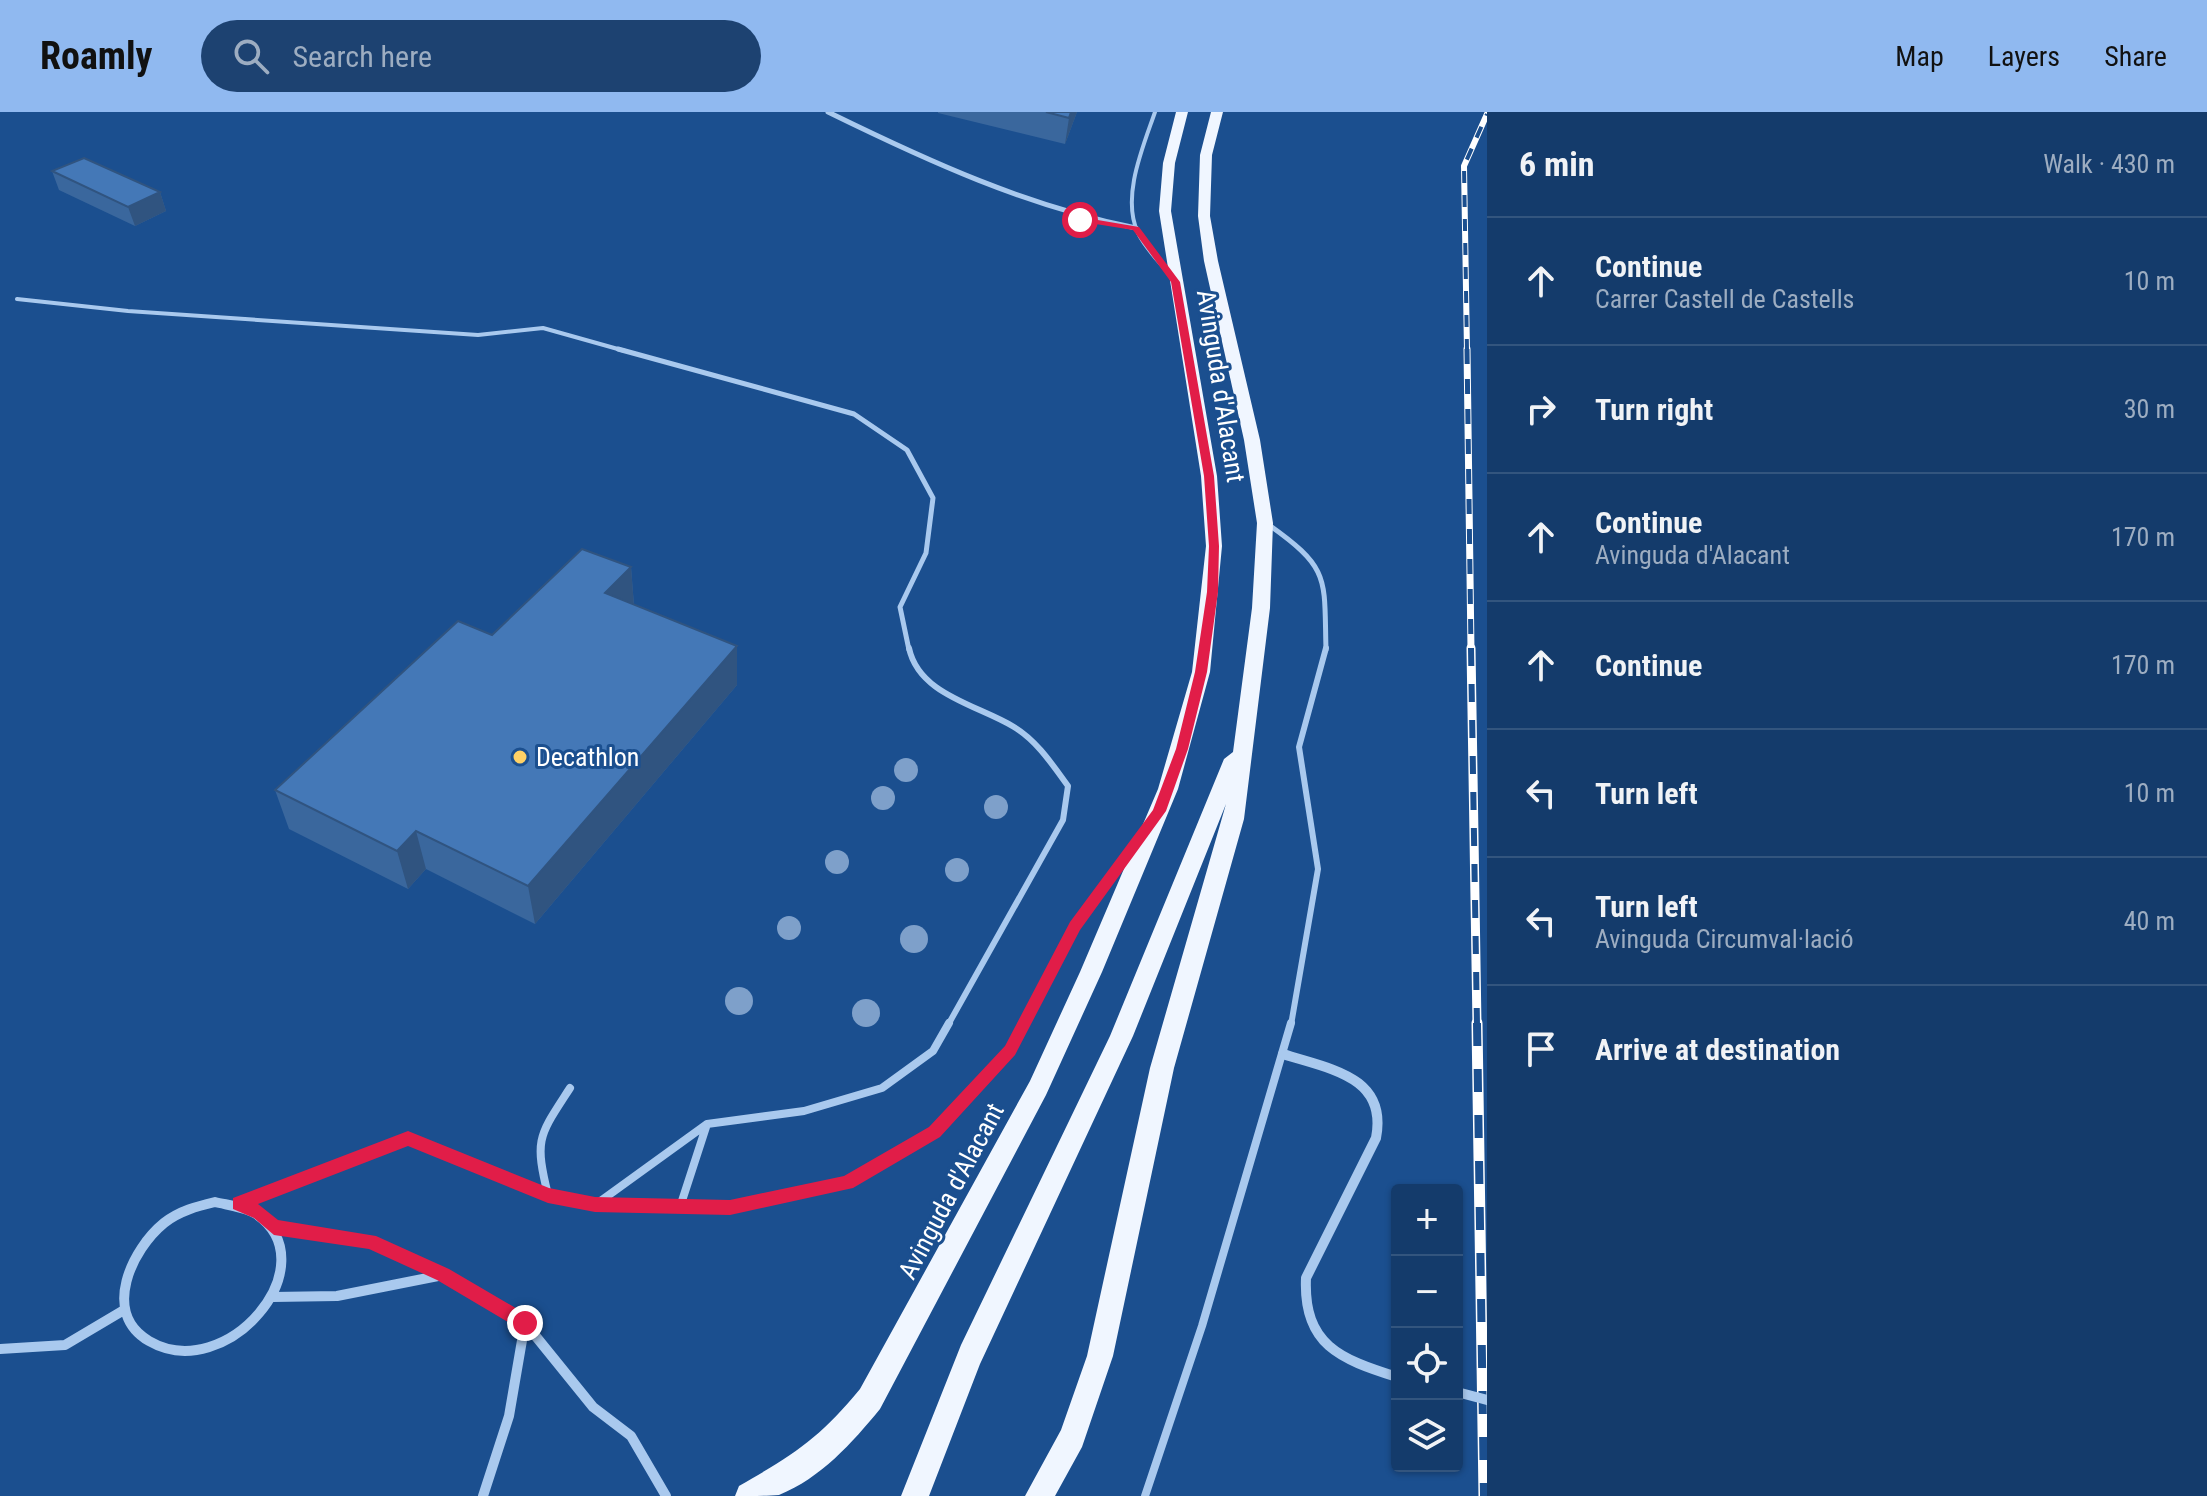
<!DOCTYPE html>
<html lang="en">
<head>
<meta charset="utf-8">
<style>
	body { margin:0; font-family:"Roboto Condensed",sans-serif; background:#1d4271; color:#f1f3f6 }
	.controls { position:absolute; right:24px; bottom:24px; display:grid; overflow:hidden; border-radius:8px; box-shadow:0 2px 6px #0004 }
	.controls button { width:72px; height:72px; display:grid; place-items:center; padding:0; border:0; border-bottom:2px solid #33557e; background:#143b6b; color:#f1f3f6; font:40px sans-serif }
	.stop { position:absolute; width:24px; height:24px; margin:-18px; border:6px solid #e11d48; border-radius:50%; background:#fff }
	.stop.end { background:#e11d48; border-color:#fff; box-shadow:0 2px 8px #0008 }
	.list { margin:0; padding:0; list-style:none }
	h2 { display:flex; justify-content:space-between; align-items:center; height:104px; margin:0; padding:0 32px; font-size:34px }
	h2 small { font-size:26px; font-weight:400; color:#9dadc1 }
	.list li { display:grid; grid-template-columns:52px 1fr auto; gap:24px; align-items:center; box-sizing:border-box; height:128px; padding:0 32px; border-top:2px solid #33557e }
	.list b { display:block; font-size:30px; white-space:nowrap }
	.list p { margin:0; font-size:26px; white-space:nowrap; color:#9dadc1 }
	.list em { font-size:26px; font-style:normal; color:#9dadc1 }
	.icon { flex:none; width:44px; height:44px; fill:none; stroke:currentColor; stroke-width:2; stroke-linecap:round; stroke-linejoin:round }
	.map { position:relative; flex:none; width:1487px; height:1384px; overflow:hidden }
	header { display:flex; align-items:center; gap:48px; box-sizing:border-box; height:112px; padding:0 40px; background:#90b9f0; color:#111 }
	header strong { font-size:38px }
	nav { display:flex; gap:44px; margin-inline-start:auto; font-size:28px }
	.search { width:560px; height:72px; background:#1d4271; display:flex; align-items:center; gap:20px; box-sizing:border-box; padding:0 28px; border-radius:44px; color:#9dadc1; font-size:30px }
	main { display:flex }
	aside { flex:1; background:#143b6b }
	.map>svg:first-child { display:block }
	.lines { fill:none; stroke-linecap:round; stroke-linejoin:round }
	.lane-far3 { stroke:#a9c9ee; stroke-width:4 }
	.lane-far2 { stroke:#a9c9ee; stroke-width:5 }
	.lane-far1 { stroke:#a9c9ee; stroke-width:6 }
	.lane { stroke:#a9c9ee; stroke-width:8 }
	.street-far1 { stroke:#a9c9ee; stroke-width:5 }
	.street { stroke:#a9c9ee; stroke-width:10 }
	.primary { fill:#f0f6ff; fill-rule:evenodd }
	.rail-far3-casing { stroke:#fff; stroke-width:6 }
	.rail-far2-casing { stroke:#fff; stroke-width:7 }
	.rail-far1-casing { stroke:#fff; stroke-width:9 }
	.rail-casing { stroke:#fff; stroke-width:11 }
	.rail-far3 { stroke:#1b4f8f; stroke-width:4; stroke-dasharray:12; stroke-linecap:butt }
	.rail-far2 { stroke:#1b4f8f; stroke-width:5; stroke-dasharray:15; stroke-linecap:butt }
	.rail-far1 { stroke:#1b4f8f; stroke-width:6; stroke-dasharray:18; stroke-linecap:butt }
	.rail { stroke:#1b4f8f; stroke-width:8; stroke-dasharray:23; stroke-linecap:butt }
	.street-bridge { stroke:#a9c9ee; stroke-width:10 }
	.tree { fill:#7ea0ca }
	.wall { fill:#3a679d }
	.shaded-wall { fill:#305480 }
	.building { fill:#4478b7; stroke:#305480; stroke-width:2 }
	.route { fill:#e11d48 }
	.poi-dot { fill:#ffd166; stroke:#1b4f8f; stroke-width:3 }
	.labels { text-anchor:middle; dominant-baseline:central; stroke-width:6; stroke-linejoin:round; paint-order:stroke }
	.street-label { font-size:26px; fill:#fff; stroke:#1b4f8f }
	.poi-label { font-size:26px; fill:#fff; stroke:#1b4f8f; text-anchor:start }
</style>
</head>
<body>
<header>
<strong>Roamly</strong>
<div class="search"><svg class="icon" aria-label="search" viewBox="0 0 24 24"><circle cx="10" cy="10" r="6"/><path d="M15 15l6 6"/></svg>Search here</div>
<nav><a>Map</a><a>Layers</a><a>Share</a></nav>
</header>
<main>
<div class="map">
<svg width="1487" height="1384" viewBox="0 0 1487 1384">
	<rect width="100%" height="100%" fill="#1b4f8f"/>
	<g class="lines">
		<path class="lane-far3" d="M 1155,0 C 1143,35 1121,85 1138,121 C 1146,138 1161,151 1172,166
			M 17,187 L 128,199 L 478,223 L 543,216 L 625,239"/>
		<path class="lane-far2" d="M 618,237 L 854,302 L 907,338 L 933,386 L 926,441 L 900,495 L 909,538
			M 1269,413 C 1331,457 1324,466 1326,538"/>
		<path class="lane-far1" d="M 909,536 C 919,583 978,593 1014,615 C 1037,629 1052,652 1068,674 L 1063,708 L 948,913
			M 1023,913 L 1075,814 L 1138,728
			M 1291,913 L 1318,757 L 1299,635 L 1326,536"/>
		<path class="lane" d="M 548,1083 C 534,1026 539,1024 570,976
			M 239,1092 L 408,1026 L 548,1083 L 595,1093 L 730,1096 L 847,1070 L 935,1020 L 1010,938 L 1024,911
			M 595,1093 L 707,1012 L 804,999 L 882,976 L 933,939 L 949,911
			M 680,1095 L 707,1012
			M 1145,1384 L 1202,1214 L 1291,911"/>
		<path class="street-far1" d="M 828,0 C 928,49 1026,94 1136,116"/>
		<path class="street" d="M 1283,942 C 1329,957 1388,964 1376,1026 L 1306,1166 C 1303,1233 1340,1247 1397,1265
			M 215,1090 C 227,1093 246,1095 256,1102 C 330,1152 226,1274 149,1229 C 101,1201 132,1137 164,1111 C 179,1099 198,1094 215,1090 Z
			M 274,1115 L 370,1129 L 443,1162 L 525,1211 L 593,1295 L 631,1324 L 666,1384
			M 273,1185 L 337,1184 L 443,1163
			M 0,1237 L 65,1233 L 124,1198
			M 483,1384 L 509,1304 L 525,1211"/>
		<path class="primary" d="M 1176,0 L 1188,0 L 1175,51 L 1171,99 L 1217,364 L 1222,434 L 1210,560 L 1178,677 L 1102,860 L 1046,983 L 880,1297 C 852,1331 821,1366 779,1383 C 767,1384 748,1384 735,1384 L 739,1374 C 793,1343 820,1326 860,1277 L 1030,969 L 1080,860 L 1158,677 L 1192,560 L 1206,434 L 1201,364 L 1159,99 L 1163,51 Z
			M 1211,0 L 1223,0 L 1212,43 L 1210,104 L 1218,149 L 1260,328 L 1273,411 L 1270,496 L 1244,707 L 1174,956 L 1113,1244 L 1082,1335 L 1055,1384 L 1025,1384 L 1061,1318 L 1087,1244 L 1150,956 L 1226,692 L 1133,924 L 980,1252 L 929,1384 L 901,1384 L 961,1233 L 1110,924 L 1224,647 L 1233,640 L 1252,496 L 1257,411 L 1244,328 L 1204,149 L 1198,104 L 1200,43 Z"/>
		<defs>
			<path id="rail-far3" d="M 1467,239 L 1464,54 L 1487,2"/>
			<path id="rail-far2" d="M 1467,237 L 1471,538"/>
			<path id="rail-far1" d="M 1471,536 L 1477,913"/>
			<path id="rail" d="M 1477,911 L 1484,1384"/>
		</defs>
		<use href="#rail-far3" class="rail-far3-casing"/>
		<use href="#rail-far2" class="rail-far2-casing"/>
		<use href="#rail-far1" class="rail-far1-casing"/>
		<use href="#rail" class="rail-casing"/>
		<use href="#rail-far3" class="rail-far3"/>
		<use href="#rail-far2" class="rail-far2"/>
		<use href="#rail-far1" class="rail-far1"/>
		<use href="#rail" class="rail"/>
		<path class="street-bridge" d="M 1457,1280 L 1487,1288"/>
	</g>
	<g class="tree">
		<circle cx="906" cy="658" r="12"/>
		<circle cx="883" cy="686" r="12"/>
		<circle cx="996" cy="695" r="12"/>
		<circle cx="837" cy="750" r="12"/>
		<circle cx="957" cy="758" r="12"/>
		<circle cx="789" cy="816" r="12"/>
		<circle cx="914" cy="827" r="14"/>
		<circle cx="739" cy="889" r="14"/>
		<circle cx="866" cy="901" r="14"/>
	</g>
	<path class="wall" d="M 938,0 L 1077,0 L 1065,32 L 938,1 Z
		M 52,59 L 160,80 L 166,99 L 135,114 L 59,78 Z
		M 631,455 L 634,493 L 737,534 L 737,573 L 535,812 L 426,757 L 408,777 L 289,717 L 275,678 L 492,523 Z"/>
	<path class="shaded-wall" d="M 1071,0 L 1077,0 L 1065,32 L 1069,6 Z
		M 160,80 L 166,99 L 135,114 L 128,95 Z
		M 631,455 L 634,494 L 605,481 Z
		M 737,534 L 737,573 L 535,812 L 528,774 Z
		M 416,719 L 426,757 L 408,777 L 397,739 Z"/>
	<path class="building" d="M 1046,0 L 1071,0 L 1069,6 Z
		M 84,46 L 160,80 L 128,95 L 52,59 Z
		M 582,437 L 631,455 L 605,481 L 737,534 L 528,774 L 416,719 L 397,739 L 275,678 L 458,509 L 492,523 Z"/>
	<path class="route" d="M 1080,105 L 1139,115 L 1180,170 L 1214,364 L 1219,434 L 1218,480 L 1207,560 L 1188,637 L 1166,699 L 1080,818 L 1015,943 L 940,1025 L 853,1076 L 730,1103 L 595,1100 L 548,1091 L 408,1034 L 258,1092 L 278,1108 L 376,1124 L 449,1157 L 531,1205 L 534,1211 L 525,1220 L 437,1168 L 369,1137 L 274,1123 L 254,1106 L 233,1097 L 233,1086 L 408,1019 L 549,1076 L 595,1085 L 730,1088 L 844,1064 L 929,1015 L 1005,934 L 1070,810 L 1153,698 L 1176,637 L 1195,560 L 1207,480 L 1209,434 L 1204,364 L 1171,170 L 1133,118 L 1077,109 Z"/>
	<circle class="poi-dot" cx="520" cy="645" r="8"/>
	<g class="labels">
		<g class="street-label">
			<text transform="translate(1221 274) rotate(81)">Avinguda d'Alacant</text>
			<text transform="translate(951 1079) rotate(-62)">Avinguda d'Alacant</text>
		</g>
		<g class="poi-label">
			<text x="536" y="645">Decathlon</text>
		</g>
	</g>
</svg>
<div class="controls">
<button>+</button>
<button>−</button>
<button><svg class="icon" aria-label="locate" viewBox="0 0 24 24"><circle cx="12" cy="12" r="6"/><path d="M12 2v4M12 18v4M2 12h4M18 12h4"/></svg></button>
<button><svg class="icon" aria-label="layers" viewBox="0 0 24 24"><path d="M12 4l9 5-9 5-9-5zM3 14l9 5 9-5"/></svg></button>
</div>
<div class="stop" style="left:1080px;top:108px"></div>
<div class="stop end" style="left:525px;top:1211px"></div>
</div>
<aside>
<h2>6 min<small>Walk · 430 m</small></h2>
<ul class="list">
<li><svg class="icon" aria-label="ahead" viewBox="0 0 24 24"><path d="M12 20V5M6 11l6-6 6 6"/></svg><div><b>Continue</b><p>Carrer Castell de Castells</p></div><em>10 m</em></li>
<li><svg class="icon" aria-label="right" viewBox="0 0 24 24"><path d="M7 20v-9h11M14 6l5 5-5 5"/></svg><div><b>Turn right</b></div><em>30 m</em></li>
<li><svg class="icon" aria-label="ahead" viewBox="0 0 24 24"><path d="M12 20V5M6 11l6-6 6 6"/></svg><div><b>Continue</b><p>Avinguda d'Alacant</p></div><em>170 m</em></li>
<li><svg class="icon" aria-label="ahead" viewBox="0 0 24 24"><path d="M12 20V5M6 11l6-6 6 6"/></svg><div><b>Continue</b></div><em>170 m</em></li>
<li><svg class="icon" aria-label="left" viewBox="0 0 24 24"><path d="M17 20v-9H6M10 6l-5 5 5 5"/></svg><div><b>Turn left</b></div><em>10 m</em></li>
<li><svg class="icon" aria-label="left" viewBox="0 0 24 24"><path d="M17 20v-9H6M10 6l-5 5 5 5"/></svg><div><b>Turn left</b><p>Avinguda Circumval·lació</p></div><em>40 m</em></li>
<li><svg class="icon" aria-label="arrive" viewBox="0 0 24 24"><path d="M6 21V4h12l-3 4 3 4H6"/></svg><div><b>Arrive at destination</b></div></li>
</ul>
</aside>
</main>
</body>
</html>
